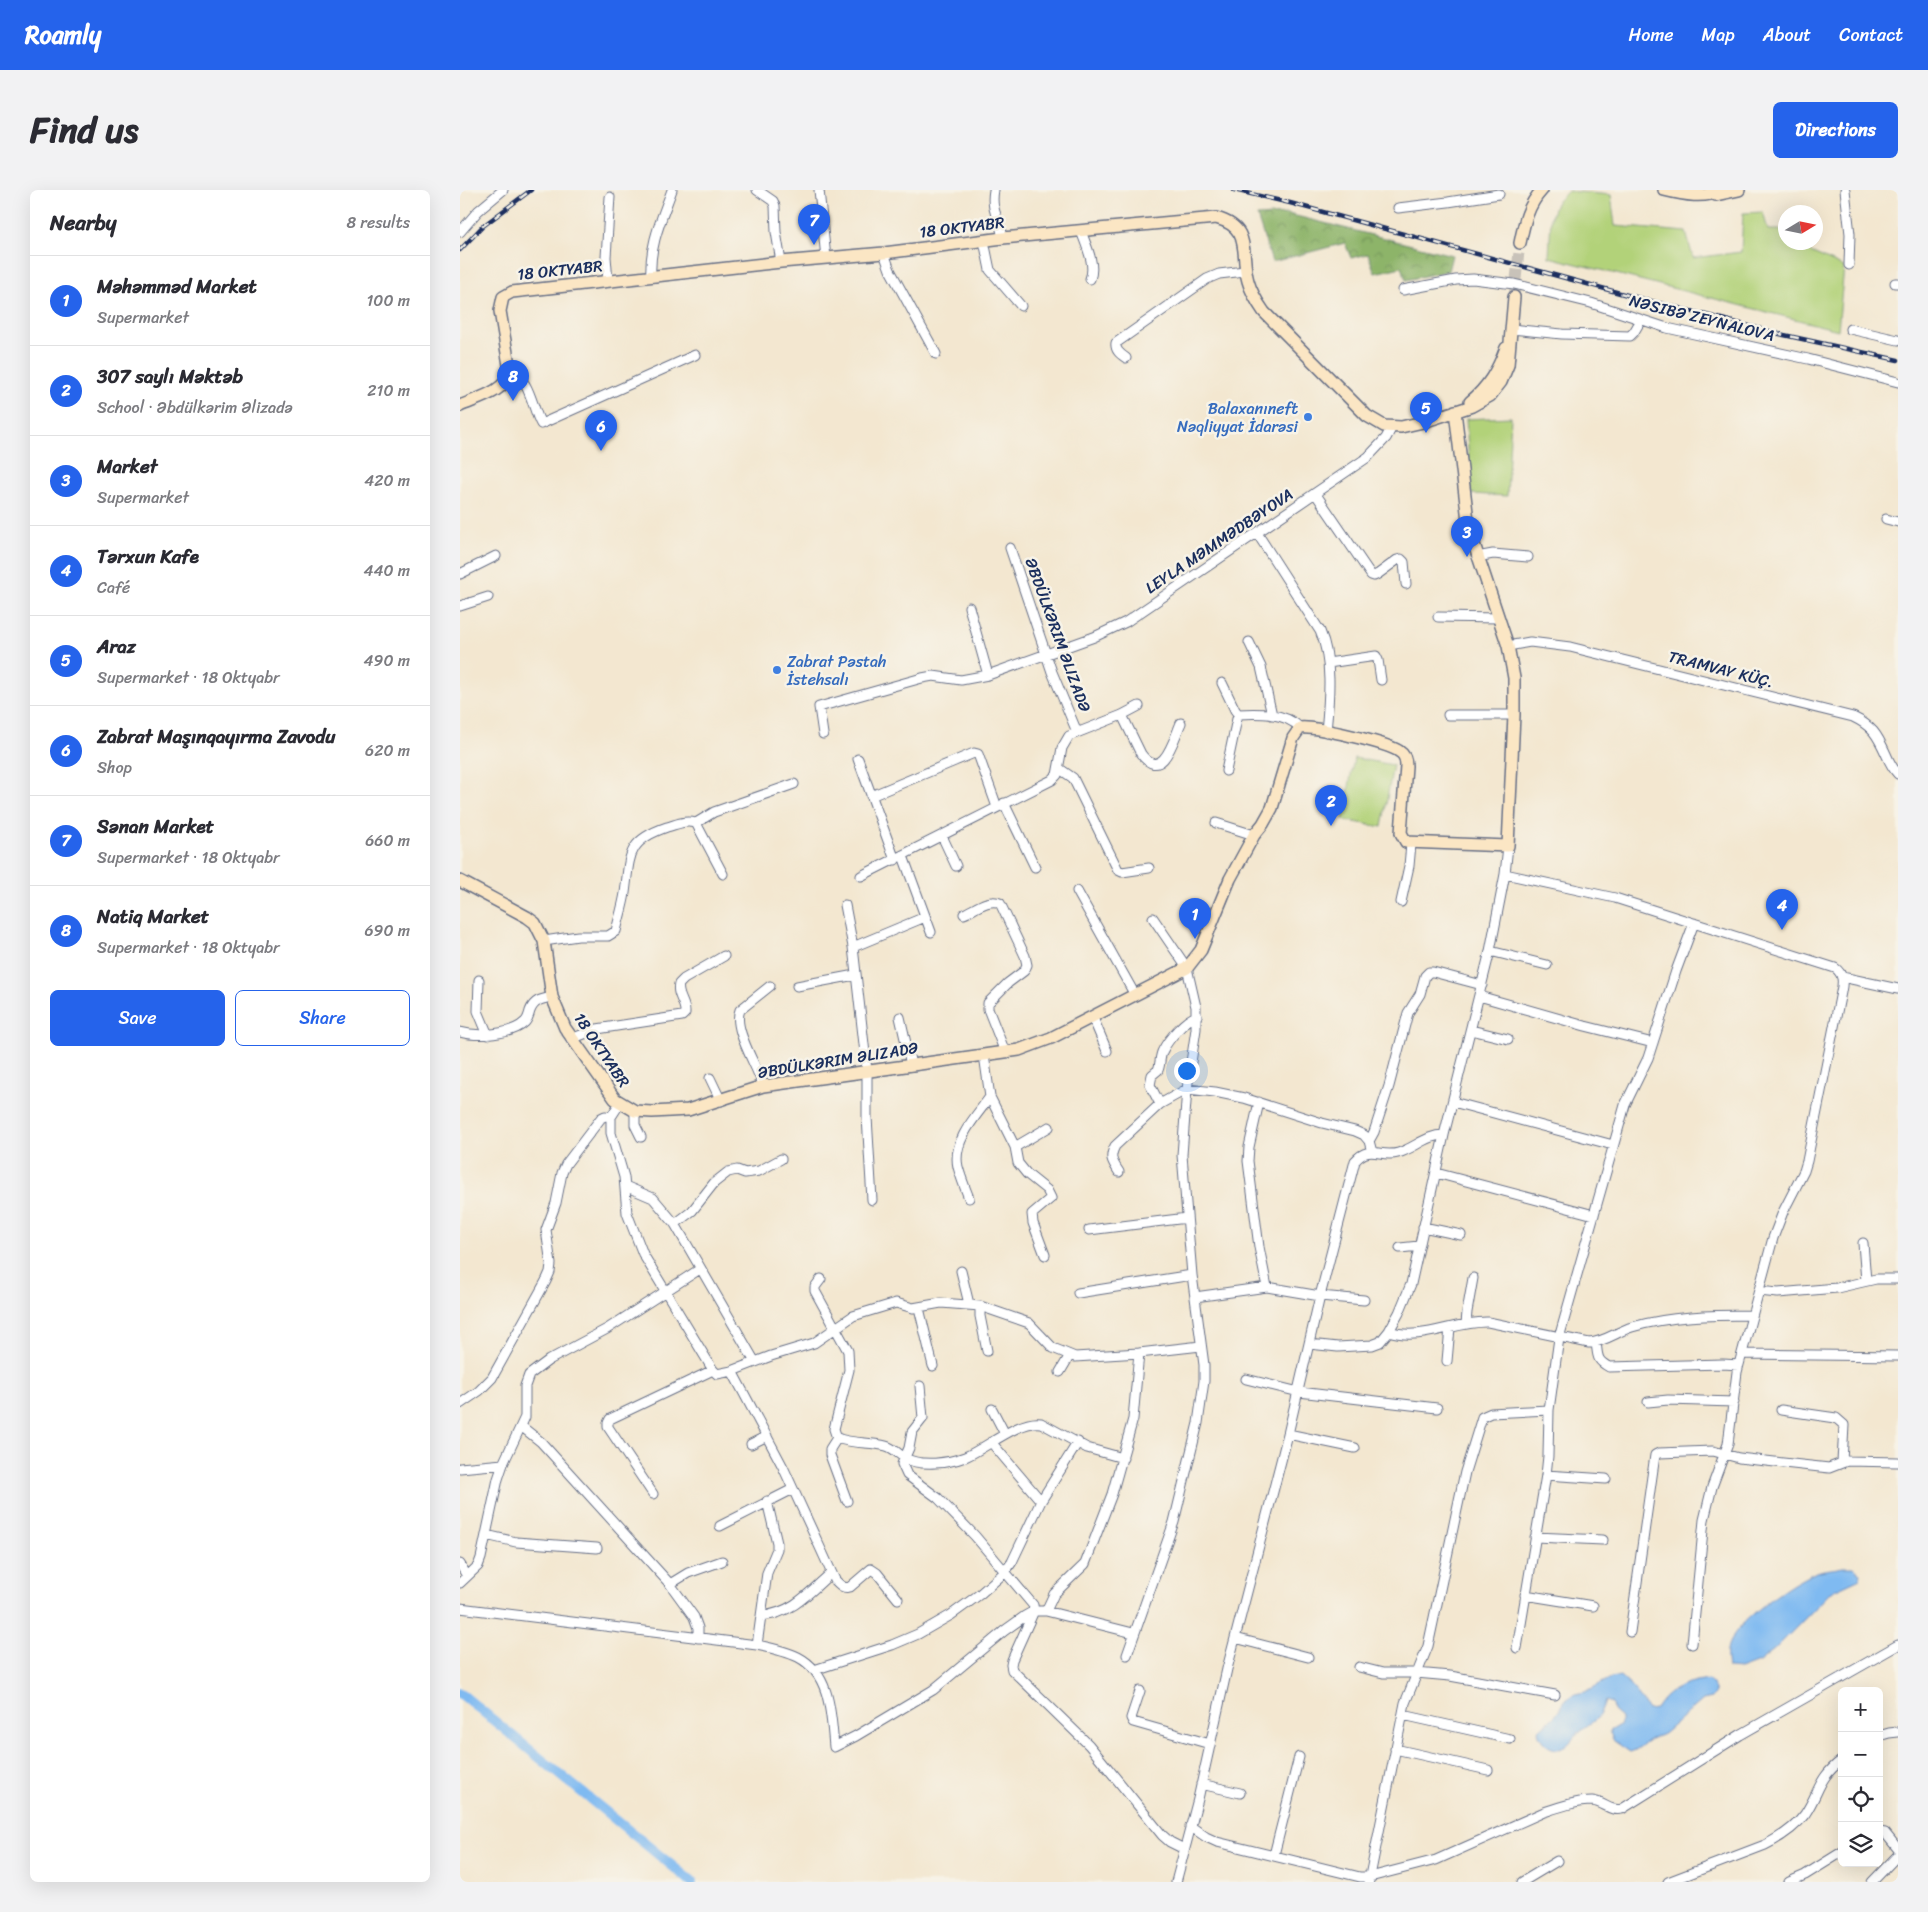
<!DOCTYPE html>
<html lang="en">
<head>
<meta charset="utf-8">
<style>
	body { margin:0; font-family:Sriracha,sans-serif; background:#f2f2f3; color:#2b2b33 }
	.controls { position:absolute; right:15px; bottom:15px; display:grid; overflow:hidden; border-radius:8px; box-shadow:0 5px 20px #0002 }
	.controls button { width:45px; height:45px; display:grid; place-items:center; padding:0; border:0; border-bottom:1px solid #e1e1e2; background:#fff; color:#2b2b33; font:25px sans-serif }
	.compass { position:absolute; left:1318px; top:15px; width:45px; height:45px; border-radius:50%; background:#fff; box-shadow:0 5px 20px #0002; rotate:80deg }
	.you { position:absolute; left:726px; top:880px; width:18px; height:18px; margin:-12px; border:4px solid #fff; border-radius:50%; background:#1a73e8; box-shadow:0 0 0 8px #1a73e833 }
	.badge { display:grid; place-items:center; width:32px; height:32px; border-radius:50%; background:#2563eb; color:#fff; font-size:16px; font-weight:700 }
	.pin { position:absolute; translate:-50% -41px; filter:drop-shadow(0 1px 2px #0008) }
	.pin::after { content:''; position:absolute; top:26px; width:18px; height:15px; background:inherit; clip-path:polygon(0 0,100% 0,50% 100%) }
	.list { margin:0; padding:0; list-style:none }
	h2 { display:flex; justify-content:space-between; align-items:center; height:65px; margin:0; padding:0 20px; font-size:21px }
	h2 small { font-size:16px; font-weight:400; color:#7c7c81 }
	.list li { display:grid; grid-template-columns:32px 1fr auto; gap:15px; align-items:center; box-sizing:border-box; height:90px; padding:0 20px; border-top:1px solid #e1e1e2 }
	.list b { display:block; font-size:19px; white-space:nowrap }
	.list p { margin:0; font-size:16px; white-space:nowrap; color:#7c7c81 }
	.list em { font-size:16px; font-style:normal; color:#7c7c81 }
	.actions { display:flex; gap:10px; padding:15px 20px }
	.actions a { flex:1; padding:11px 0; border:1px solid #2563eb; border-radius:8px; text-align:center; font-size:18px; color:#2563eb }
	.actions .main { background:#2563eb; color:#fff }
	.icon { flex:none; width:28px; height:28px; fill:none; stroke:currentColor; stroke-width:2; stroke-linecap:round; stroke-linejoin:round }
	.map { position:relative; flex:none; width:1438px; height:1692px; overflow:hidden; border-radius:8px }
	header { display:flex; align-items:center; gap:30px; box-sizing:border-box; height:70px; padding:0 25px; background:#2563eb; color:#fff }
	header strong { font-size:24px }
	nav { display:flex; gap:28px; margin-inline-start:auto; font-size:18px }
	.intro { display:flex; align-items:center; justify-content:space-between; box-sizing:border-box; height:120px; padding:0 30px }
	h1 { margin:0; font-size:35px }
	.button { padding:12px 22px; border-radius:8px; background:#2563eb; color:#fff; font-size:18px; font-weight:700 }
	main { display:flex; gap:30px; padding:0 30px }
	aside { flex:1; background:#fff; border-radius:8px; box-shadow:0 5px 20px #0002 }
	.map>svg:first-child { display:block }
	.green { fill:#b2d279; stroke:#66806c }
	.forest { fill:url(#forest-crowns); stroke:#547264 }
	.water { fill:#7fbaf1; stroke:#4d74a8 }
	.lines { fill:none; stroke-linecap:round; stroke-linejoin:round }
	.canal { stroke:#7fbaf1; stroke-width:10 }
	.secondary-tunnel { stroke:#c8c2b9; stroke-width:11; stroke-dasharray:11 5.5; stroke-linecap:butt }
	.street-casing { stroke:#676f86; stroke-width:11 }
	.secondary-casing { stroke:#676f86; stroke-width:14 }
	.street { stroke:#fff; stroke-width:9 }
	.secondary { stroke:#fbe6c4; stroke-width:11 }
	.rail-casing { stroke:#1b2f5e; stroke-width:4.5 }
	.rail { stroke:#f7f3e8; stroke-width:2.5; stroke-dasharray:8; stroke-linecap:butt }
	.shop-dot { fill:#3f7fe0; stroke:#f7f3e8; stroke-width:2 }
	.labels { text-anchor:middle; dominant-baseline:central; stroke-width:5; stroke-linejoin:round; paint-order:stroke }
	.street-label { font-size:16px; fill:#1b2f5e; stroke:#f7f3e8 }
	.shop-label { font-size:16px; fill:#366cbe; stroke:#f7f3e8; text-anchor:end }
</style>
</head>
<body>
<header>
<strong>Roamly</strong>
<nav><a>Home</a><a>Map</a><a>About</a><a>Contact</a></nav>
</header>
<div class="intro"><h1>Find us</h1><a class="button">Directions</a></div>
<main>
<aside>
<h2>Nearby<small>8 results</small></h2>
<ul class="list">
<li><span class="badge">1</span><div><b>Məhəmməd Market</b><p>Supermarket</p></div><em>100 m</em></li>
<li><span class="badge">2</span><div><b>307 saylı Məktəb</b><p>School · Əbdülkərim Əlizadə</p></div><em>210 m</em></li>
<li><span class="badge">3</span><div><b>Market</b><p>Supermarket</p></div><em>420 m</em></li>
<li><span class="badge">4</span><div><b>Tərxun Kafe</b><p>Café</p></div><em>440 m</em></li>
<li><span class="badge">5</span><div><b>Araz</b><p>Supermarket · 18 Oktyabr</p></div><em>490 m</em></li>
<li><span class="badge">6</span><div><b>Zabrat Maşınqayırma Zavodu</b><p>Shop</p></div><em>620 m</em></li>
<li><span class="badge">7</span><div><b>Sənan Market</b><p>Supermarket · 18 Oktyabr</p></div><em>660 m</em></li>
<li><span class="badge">8</span><div><b>Natiq Market</b><p>Supermarket · 18 Oktyabr</p></div><em>690 m</em></li>
</ul>
<div class="actions"><a class="main">Save</a><a>Share</a></div>
</aside>
<div class="map">
<svg width="1438" height="1692" viewBox="0 0 1438 1692">
	<defs>
		<pattern id="forest-crowns" width="20" height="18" patternUnits="userSpaceOnUse" patternTransform="scale(1.25)"><rect width="20" height="18" fill="#8db469"/><path d="M2 6a3 3 0 1 1 6 0M12 15a3 3 0 1 1 6 0" fill="none" stroke="#72935a"/></pattern>
	</defs>
	<rect width="100%" height="100%" fill="#f7f3e8"/>
	<filter id="ink" filterUnits="userSpaceOnUse"><feTurbulence type="fractalNoise" baseFrequency=".02" numOctaves="2"/><feDisplacementMap in="SourceGraphic" scale="10" xChannelSelector="R" yChannelSelector="G"/><feConvolveMatrix kernelMatrix="1 2 1 2 8 2 1 2 1" color-interpolation-filters="sRGB"/></filter>
	<filter id="wash" filterUnits="userSpaceOnUse"><feTurbulence type="fractalNoise" baseFrequency=".0096" numOctaves="4" result="noise"/><feDisplacementMap in="SourceGraphic" scale="20" xChannelSelector="R" yChannelSelector="G"/><feGaussianBlur stdDeviation="1.12" result="paint"/><feColorMatrix in="noise" values="0 0 0 0 0 0 0 0 0 0 0 0 0 0 0 0 0 1.4 0 .05"/><feComposite in="paint" operator="in"/></filter>
	<g filter="url(#wash)">
		<rect width="100%" height="100%" fill="#f3e7d0"/>
		<path class="green" d="M 1108,1 L 1151,5 L 1155,36 L 1226,42 L 1233,68 L 1281,62 L 1283,23 L 1303,22 L 1308,40 L 1325,40 L 1326,52 L 1342,53 L 1344,59 L 1384,77 L 1378,140 L 1089,67 L 1091,27 L 1096,13 Z
			M 1051,227 L 1047,306 L 1011,304 L 1006,229 Z
			M 894,568 L 933,575 L 922,637 L 883,630 Z"/>
		<path class="forest" d="M 828,24 L 992,65 L 988,81 L 946,90 L 941,77 L 915,83 L 908,64 L 891,68 L 885,53 L 812,72 L 797,26 Z"/>
		<path class="water" d="M 1383,1377 L 1394,1377 L 1401,1383 L 1400,1388 L 1372,1401 L 1315,1459 L 1299,1472 L 1280,1479 L 1268,1478 C 1267,1469 1265,1460 1270,1451 C 1280,1429 1336,1388 1360,1381 C 1367,1379 1375,1379 1383,1377 Z
			M 1160,1486 L 1174,1499 L 1188,1520 L 1196,1519 C 1209,1498 1225,1494 1248,1490 L 1253,1495 L 1256,1502 L 1252,1508 L 1243,1510 L 1205,1543 C 1201,1546 1197,1546 1193,1548 C 1183,1552 1181,1559 1170,1562 L 1154,1551 L 1149,1541 L 1161,1534 L 1161,1528 L 1153,1521 L 1152,1513 L 1145,1511 C 1138,1534 1133,1529 1118,1543 C 1114,1546 1111,1552 1107,1555 C 1096,1565 1080,1554 1078,1541 L 1096,1525 L 1106,1510 L 1115,1504 L 1125,1502 L 1151,1488 Z"/>
		<g class="lines">
			<path class="canal" d="M 0,1503 L 232,1692"/>
		</g>
	</g>
	<g filter="url(#ink)">
		<g class="lines">
			<path class="secondary-tunnel" d="M 1054,107 L 1060,53"/>
			<defs>
				<path id="street" d="M 297,0 L 313,11 L 315,16 L 316,42 L 321,72
					M 359,0 L 366,68
					M 534,0 C 530,21 540,29 543,48
					M 1385,0 L 1390,44 L 1389,75
					M 938,18 L 988,12 L 1039,4
					M 621,41 C 626,55 636,75 630,89
					M 0,42 L 18,21 L 43,0
					M 524,51 L 530,80 L 561,116
					M 424,63 L 430,80 L 476,164
					M 191,86 C 189,55 202,28 212,0
					M 148,91 L 146,67 L 150,7
					M 1435,93 L 1438,93
					M 943,100 L 996,90 L 1013,89 L 1054,94 L 1131,113 L 1207,138 L 1348,169 L 1438,192
					M 1051,139 L 1102,144 L 1170,146 L 1174,142 L 1181,130
					M 1390,139 L 1438,150
					M 666,168 C 660,164 655,160 656,153 L 747,89 L 759,84 L 785,81
					M 50,181 C 70,188 72,218 81,234 L 235,165
					M 855,303 L 911,385 L 914,386 L 918,384 L 937,370 L 941,369 L 944,372 L 946,394
					M 1426,329 L 1438,332
					M 797,343 L 860,441 C 873,470 869,510 866,542
					M 550,358 L 592,482 L 617,542
					M 1017,367 L 1033,364 L 1068,367
					M 0,384 L 36,366
					M 0,416 L 28,407
					M 509,417 L 528,485
					M 978,427 L 1038,428
					M 789,452 L 801,477 L 812,525
					M 1048,456 L 1070,452 L 1110,457 L 1393,527 C 1412,536 1417,544 1426,564 C 1429,571 1432,578 1438,584
					M 868,473 L 916,466 L 918,470 L 921,490
					M 762,493 L 775,520 L 778,524
					M 662,525 L 681,564 C 703,593 714,548 721,533
					M 988,525 L 1054,525
					M 363,544 L 359,517 L 462,488 L 473,486 L 501,490 L 528,485 L 634,447 L 666,432 L 908,267 L 926,248 L 932,237
					M 398,569 L 435,670
					M 600,579 L 613,588 L 658,680 L 662,682 L 689,678
					M 766,581 L 778,524 C 798,523 826,522 840,538
					M 411,606 L 514,563 L 518,564 L 537,617
					M 544,613 L 575,677
					M 236,633 L 263,684
					M 756,633 L 794,645
					M 482,646 L 496,676
					M 443,666 L 471,742
					M 1045,684 L 1155,708 L 1375,778 C 1384,784 1383,793 1381,802 L 1347,971 L 1344,981 L 1323,1022 L 1313,1048 L 1277,1182 L 1268,1254 L 1252,1297 L 1244,1330 L 1232,1454
					M 401,686 L 592,590 L 597,585 L 602,558 L 609,546 L 662,525 L 679,516
					M 617,701 L 675,805
					M 941,712 L 949,676 L 951,654
					M 385,715 L 393,757 L 407,881 L 407,927 L 412,1010
					M 504,724 C 515,719 529,708 540,713 L 565,766 L 567,775 L 564,781 L 548,793 L 528,813 L 528,819 L 545,862
					M 84,751 L 118,746 L 148,746 L 156,741 C 159,728 163,716 165,703 C 170,666 166,651 207,637 C 218,634 225,630 236,633 L 254,622 L 334,594
					M 393,757 L 465,727
					M 1030,761 L 1087,775
					M 1382,787 L 1438,799
					M 19,790 L 18,821 L 28,845
					M 337,796 L 395,785
					M 1019,806 L 1125,836 L 1193,853
					M 440,827 L 451,875
					M 633,828 L 647,861
					M 1011,840 L 1048,849
					M 0,842 C 17,847 52,845 65,832 C 68,829 69,825 70,821 C 74,810 82,809 92,807
					M 111,849 L 137,839 L 222,826 L 225,823 C 226,813 216,805 219,794 L 224,789 L 264,766
					M 524,865 L 530,907 L 555,957 L 558,973 L 567,984 L 587,1000 L 591,1008 L 572,1024 L 573,1033 L 585,1065
					M 250,888 L 261,911
					M 303,896 C 298,877 272,839 280,820 L 310,796
					M 799,912 L 789,957 L 788,971 L 799,1057 L 807,1097
					M 993,912 L 1153,955
					M 160,913 L 151,927 L 151,943 L 164,987 L 167,1023 L 183,1064 L 253,1180 L 257,1184 L 272,1181 L 311,1166 L 354,1153 L 393,1126 L 436,1113 L 453,1118 L 481,1113 L 520,1116 L 569,1133 L 593,1158 L 615,1167 L 679,1163 L 741,1156
					M 700,914 L 690,895 L 692,885 L 698,880 C 701,874 699,867 703,860 C 708,850 725,829 737,826
					M 175,921 L 175,935 L 181,947
					M 909,951 L 914,942 L 929,896 L 948,823 L 960,804 L 965,786 L 969,782 L 973,782 L 1022,795
					M 555,957 L 589,937
					M 659,982 C 652,971 649,968 655,956 L 700,914 L 727,899 L 755,902 L 784,908 L 862,933 L 895,941 L 904,945 L 909,951 L 912,962
					M 976,983 L 1134,1025
					M 165,996 L 193,1008 L 215,1034 L 295,1172
					M 509,1008 C 505,998 501,988 498,977 C 492,951 516,926 530,907
					M 215,1034 L 232,1021 L 254,993 L 268,982 L 277,980 L 285,983 L 299,981 L 321,969
					M 963,1037 L 1001,1045
					M 629,1040 L 727,1028
					M 1403,1053 L 1406,1091
					M 940,1058 L 959,1056
					M 501,1081 L 509,1114
					M 361,1089 L 355,1097 L 355,1101 L 388,1161 L 389,1180 L 374,1239 L 377,1248 C 392,1254 410,1252 426,1256 C 434,1258 438,1264 445,1268 C 461,1277 489,1273 505,1267 C 525,1259 560,1229 581,1233 L 627,1258 L 663,1268
					M 1299,1101 L 1318,1103 L 1377,1098 L 1416,1089 L 1438,1089
					M 618,1103 L 732,1085
					M 735,1107 L 807,1097 L 860,1106 L 904,1110
					M 520,1116 L 520,1126 L 527,1161
					M 459,1118 L 473,1176
					M 1006,1134 L 1007,1122 L 1013,1088
					M 929,1141 C 961,1152 995,1131 1028,1132 L 1129,1153 C 1145,1152 1158,1141 1172,1137 C 1210,1126 1252,1125 1291,1125
					M 1136,1152 C 1138,1166 1136,1170 1149,1177 L 1263,1174 L 1279,1175
					M 849,1154 L 878,1157 L 912,1155 L 920,1152 L 929,1141 L 939,1123 L 951,1094 L 984,945
					M 1282,1164 L 1438,1166
					M 987,1171 L 990,1138
					M 272,1181 L 323,1277 L 375,1390 C 380,1395 383,1399 390,1397 L 411,1379 L 417,1383 L 438,1409
					M 600,1182 L 610,1165
					M 786,1189 L 839,1202 L 977,1218
					M 460,1196 L 463,1228 L 452,1242 L 449,1258 L 442,1274 L 447,1285 L 478,1308 L 515,1346 L 573,1415 L 574,1421 L 552,1470 L 551,1475 L 552,1480 L 629,1555 L 702,1645 L 710,1652 L 724,1659
					M 1188,1212 L 1208,1210 L 1274,1212
					M 0,1214 L 19,1201 L 32,1188 L 86,1091 L 90,1082 L 91,1074 L 86,1040 L 96,1013 L 102,983 L 106,974 L 141,928 L 145,926 L 151,927
					M 532,1219 L 545,1244
					M 1321,1220 L 1376,1228 L 1384,1235 L 1382,1272
					M 61,1236 L 81,1252 L 210,1394 L 234,1427 L 238,1438 L 238,1448
					M 828,1244 L 895,1258
					M 377,1248 L 370,1259 L 370,1265 L 387,1311
					M 531,1252 L 581,1311
					M 291,1254 L 307,1246
					M 0,1278 L 43,1274
					M 1086,1285 L 1146,1289
					M 193,1304 L 148,1237 L 148,1233 L 150,1229 L 253,1180
					M 260,1336 L 333,1299
					M 26,1345 L 56,1352 L 137,1358
					M 1075,1347 L 1143,1350
					M 0,1374 L 7,1386
					M 0,1393 L 18,1376 L 21,1368 L 38,1289 L 43,1274 L 65,1227 L 65,1196 L 69,1185 L 89,1170 L 147,1139 L 240,1079
					M 210,1394 L 228,1383 L 262,1371
					M 1065,1405 L 1133,1416
					M 0,1418 L 297,1455 C 311,1458 326,1461 338,1467 C 371,1484 371,1525 374,1557 L 396,1546 L 473,1500 L 544,1441 L 565,1426 L 574,1421 L 586,1421 L 673,1443
					M 586,1421 L 594,1404 L 625,1374 L 652,1304 L 673,1229 L 679,1163
					M 301,1426 C 332,1424 350,1402 371,1383
					M 1170,1442 L 1195,1265 L 1199,1263 L 1253,1261 L 1279,1268 L 1369,1278 L 1387,1271 L 1438,1272
					M 775,1448 L 848,1467
					M 297,1455 L 307,1383 L 317,1359 L 317,1353 L 307,1311
					M 1057,1458 L 1086,1285 L 1088,1266 L 1089,1220 L 1099,1148 L 1165,915 L 1188,868 L 1216,781 L 1234,733
					M 667,1465 L 714,1332 L 738,1233 L 744,1191 L 744,1175 L 732,1085 L 722,965 L 727,899 L 736,839 L 736,817 L 727,778 L 693,728
					M 899,1477 L 923,1483 L 956,1483 L 990,1486 L 1095,1505
					M 354,1480 L 432,1455 L 458,1444 L 491,1425 L 520,1404 L 545,1382 L 552,1372 L 581,1311 L 618,1252
					M 680,1501 L 671,1528 L 673,1532 L 750,1554
					M 943,1525 L 1050,1549
					M 1419,1546 L 1429,1543 L 1438,1542
					M 935,1559 L 1028,1580
					M 741,1594 L 780,1603
					M 730,1636 L 746,1647 L 757,1652 L 900,1687 L 910,1687 L 976,1670 L 1084,1622 C 1099,1617 1116,1611 1132,1611 C 1144,1612 1150,1622 1162,1619 L 1280,1545 L 1438,1455
					M 1419,1642 L 1425,1643 L 1438,1659
					M 814,1665 L 839,1567
					M 909,1691 L 945,1513 L 968,1456 L 1005,1282 L 1022,1227 L 1031,1223 L 1089,1220
					M 716,1692 L 738,1609 L 767,1479 L 828,1244 L 860,1106 L 895,971 C 910,954 920,968 938,963 C 955,958 966,945 984,945 L 1030,761 L 1045,684 L 1048,656
					M 1062,1692 L 1097,1671
					M 1208,1692 L 1305,1655 C 1321,1647 1335,1638 1345,1624 C 1360,1601 1358,1588 1382,1570
					M 1329,1692 L 1345,1685 L 1382,1662
					M 1412,1692 L 1438,1665"/>
				<path id="secondary" d="M 1204,0 C 1224,5 1244,9 1263,0
					M 1256,5 L 1279,0
					M 1060,53 C 1064,33 1068,15 1082,0
					M 1010,212 C 1028,197 1038,180 1046,158
					M 0,216 C 18,208 46,202 50,181 L 40,121 L 43,107 L 52,102 L 321,72 L 424,63 L 543,48 L 756,28 C 793,38 780,63 788,91 C 791,102 797,112 804,122 L 907,226 L 924,236 L 941,237 L 963,232 L 1012,216 L 1030,206 L 1041,192 L 1048,175 L 1054,107
					M 0,691 L 67,727 L 75,733 L 84,751 L 92,807 L 105,838 L 155,909 L 175,921 L 192,922 L 228,920 L 303,896 L 559,860 L 591,848 L 727,778 L 741,760 L 770,689 L 794,645 L 803,634 L 812,618 L 833,548 L 840,538 C 854,536 929,553 940,562 C 945,565 946,570 946,576 L 941,643 L 946,652 L 1048,656 L 1054,525 L 1054,488 L 1048,456 L 1009,339 L 995,221"/>
			</defs>
			<use href="#street" class="street-casing"/>
			<use href="#secondary" class="secondary-casing"/>
			<use href="#street" class="street"/>
			<use href="#secondary" class="secondary"/>
			<defs>
				<path id="rail" d="M 774,0 L 830,13 L 1171,106 L 1324,145 L 1438,170
					M 0,60 L 23,36 L 71,0"/>
			</defs>
			<use href="#rail" class="rail-casing"/>
			<use href="#rail" class="rail"/>
		</g>
	</g>
	<g class="shop-dot">
		<circle cx="848" cy="227" r="5"/>
		<circle cx="317" cy="480" r="5"/>
	</g>
	<g class="labels">
		<g class="street-label">
			<text transform="translate(502 37) rotate(-7)">18 OKTYABR</text>
			<text transform="translate(100 80) rotate(-6)">18 OKTYABR</text>
			<text transform="translate(1242 128) rotate(14)">NƏSIBƏ ZEYNALOVA</text>
			<text transform="translate(759 351) rotate(-34)">LEYLA MƏMMƏDBƏYOVA</text>
			<text transform="translate(598 445) rotate(70)">ƏBDÜLKƏRIM ƏLIZADƏ</text>
			<text transform="translate(1261 479) rotate(14)">TRAMVAY KÜÇ.</text>
			<text transform="translate(142 860) rotate(56)">18 OKTYABR</text>
			<text transform="translate(378 870) rotate(-9)">ƏBDÜLKƏRIM ƏLIZADƏ</text>
		</g>
		<g class="shop-label">
			<text x="838" y="218">Balaxanıneft<tspan x="838" dy="18">Nəqliyyat İdarəsi</tspan></text>
			<text x="327" y="471" text-anchor="start">Zabrat Pəstah<tspan x="327" dy="18">İstehsalı</tspan></text>
		</g>
	</g>
</svg>
<div class="controls">
<button>+</button>
<button>−</button>
<button><svg class="icon" aria-label="locate" viewBox="0 0 24 24"><circle cx="12" cy="12" r="6"/><path d="M12 2v4M12 18v4M2 12h4M18 12h4"/></svg></button>
<button><svg class="icon" aria-label="layers" viewBox="0 0 24 24"><path d="M12 4l9 5-9 5-9-5zM3 14l9 5 9-5"/></svg></button>
</div>
<svg class="compass" viewBox="-18 -18 36 36"><path d="M0-13l5 13h-10z" fill="#e53935"/><path d="M0 13l5-13h-10z" fill="#7c7c81"/></svg>
<div class="you"></div>
<div class="pin badge" style="left:735px;top:749px">1</div>
<div class="pin badge" style="left:871px;top:636px">2</div>
<div class="pin badge" style="left:1007px;top:367px">3</div>
<div class="pin badge" style="left:1322px;top:740px">4</div>
<div class="pin badge" style="left:966px;top:243px">5</div>
<div class="pin badge" style="left:141px;top:261px">6</div>
<div class="pin badge" style="left:354px;top:55px">7</div>
<div class="pin badge" style="left:53px;top:211px">8</div>
</div>
</main>
</body>
</html>
